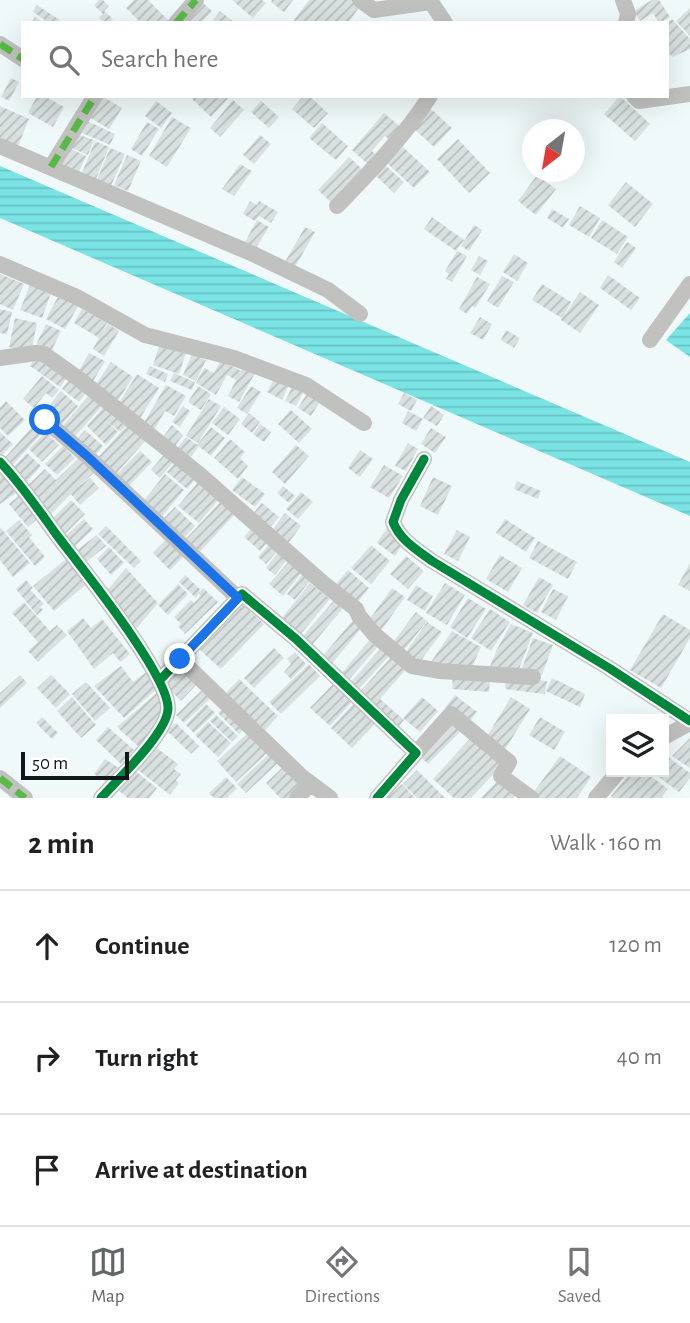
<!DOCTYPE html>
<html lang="en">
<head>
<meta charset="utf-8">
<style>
	body { margin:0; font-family:"Alegreya Sans",sans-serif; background:#f2f2f2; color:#202124 }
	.controls { position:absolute; right:21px; bottom:21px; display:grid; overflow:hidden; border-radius:0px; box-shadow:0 7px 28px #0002 }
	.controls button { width:63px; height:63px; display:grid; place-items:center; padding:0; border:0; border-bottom:2px solid #e0e0e0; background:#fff; color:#202124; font:35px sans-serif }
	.compass { position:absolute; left:522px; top:119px; width:63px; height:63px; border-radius:50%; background:#fff; box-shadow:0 7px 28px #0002; rotate:211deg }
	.scale { position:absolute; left:21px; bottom:18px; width:108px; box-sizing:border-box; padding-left:7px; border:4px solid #121818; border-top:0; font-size:19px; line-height:24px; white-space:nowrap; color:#121818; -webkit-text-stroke:5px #fff; paint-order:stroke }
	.stop { position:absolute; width:21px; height:21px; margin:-16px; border:5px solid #1a73e8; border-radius:50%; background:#fff }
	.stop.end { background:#1a73e8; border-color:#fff; box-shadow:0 2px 7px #0008 }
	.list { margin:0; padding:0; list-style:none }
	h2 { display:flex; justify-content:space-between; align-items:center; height:91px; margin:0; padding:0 28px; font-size:30px }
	h2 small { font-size:23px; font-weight:400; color:#757577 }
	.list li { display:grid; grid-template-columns:46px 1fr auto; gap:21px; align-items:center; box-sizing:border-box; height:112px; padding:0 28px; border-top:2px solid #e0e0e0 }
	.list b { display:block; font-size:26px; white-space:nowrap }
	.list em { font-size:23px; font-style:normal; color:#757577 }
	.icon { flex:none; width:38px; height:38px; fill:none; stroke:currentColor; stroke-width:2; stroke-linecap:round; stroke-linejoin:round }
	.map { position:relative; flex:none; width:690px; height:798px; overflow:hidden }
	.search { position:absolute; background:#fff; box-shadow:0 7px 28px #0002; left:21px; right:21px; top:21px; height:77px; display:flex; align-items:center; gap:18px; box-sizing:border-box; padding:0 24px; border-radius:0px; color:#757577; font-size:26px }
	.sheet { height:427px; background:#fff }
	nav { display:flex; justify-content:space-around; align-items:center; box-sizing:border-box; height:98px; border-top:2px solid #e0e0e0; background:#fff; font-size:19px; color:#757577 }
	nav a { display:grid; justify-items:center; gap:4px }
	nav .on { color:#606767 }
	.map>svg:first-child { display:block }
	.water { fill:url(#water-rules) }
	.building { fill:url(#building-hatch) }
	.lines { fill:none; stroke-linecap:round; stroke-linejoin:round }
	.minor { stroke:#c1c2c0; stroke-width:16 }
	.quiet { stroke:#58b947; stroke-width:7; stroke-dasharray:14 7; stroke-linecap:butt }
	.cycleway-casing { stroke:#fff; stroke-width:13 }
	.cycleway { stroke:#00873e; stroke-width:9 }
	.route { stroke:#1a73e8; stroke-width:9 }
</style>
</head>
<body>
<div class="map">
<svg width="690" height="798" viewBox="0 0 690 798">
	<defs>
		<pattern id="water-rules" width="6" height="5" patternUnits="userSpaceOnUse" patternTransform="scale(1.75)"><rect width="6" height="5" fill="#7ae3e4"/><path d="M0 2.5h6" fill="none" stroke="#68c2c3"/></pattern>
		<pattern id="building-hatch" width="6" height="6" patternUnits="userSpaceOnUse" patternTransform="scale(1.75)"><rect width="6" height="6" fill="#d9e0e0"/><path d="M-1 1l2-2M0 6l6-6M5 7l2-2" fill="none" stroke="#b9bfbf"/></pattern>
	</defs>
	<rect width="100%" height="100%" fill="#f0f9f9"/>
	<path class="water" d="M 0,166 L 690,462 L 690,516 L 0,218 Z
		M 690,313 L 690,357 L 666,340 Z"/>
	<path class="building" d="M 99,0 L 103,0 L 109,6 L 104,11 L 113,19 L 109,23 L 104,23 L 99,18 L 103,14 L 94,5 Z
		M 134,0 L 148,0 L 171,23 L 141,23 L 126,8 Z
		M 200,0 L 212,11 L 201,23 L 177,23 Z
		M 232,0 L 262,0 L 266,3 L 253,18 Z
		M 272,0 L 293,0 L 284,12 L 271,2 Z
		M 309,0 L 352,0 L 360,6 L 348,23 L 292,23 Z
		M 652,0 L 659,0 L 670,17 L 659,23 L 653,13 L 640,21 L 634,11 Z
		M 37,5 L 64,23 L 31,23 L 35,17 L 43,22 L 45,20 L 33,12 Z
		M 690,8 L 690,36 L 676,21 Z
		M 220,11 L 235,23 L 211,23 Z
		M 672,19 L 690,39 L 690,49 L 673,57 L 667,52 L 667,23 Z
		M 11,78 L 19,82 L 9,101 L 1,97 Z
		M 37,96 L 44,96 L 64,107 L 53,127 L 28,113 Z
		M 102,96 L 122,108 L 109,129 L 89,117 Z
		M 192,96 L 230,96 L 211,117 L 191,98 Z
		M 303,96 L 309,96 L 328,113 L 314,128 L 292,109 Z
		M 620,96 L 650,124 L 635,141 L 604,114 Z
		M 233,100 L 244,110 L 220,137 L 210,128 Z
		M 156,101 L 172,113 L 161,128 L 145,116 Z
		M 261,101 L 279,117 L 269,128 L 251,112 Z
		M 0,106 L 29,119 L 18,146 L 0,138 Z
		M 431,109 L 452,128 L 434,147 L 413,128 Z
		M 384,113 L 403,129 L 392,142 L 385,136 L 372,151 L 379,158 L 371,167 L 352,150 Z
		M 172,117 L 191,128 L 167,167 L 149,156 Z
		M 85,120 L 115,134 L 110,145 L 80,132 Z
		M 147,122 L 159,129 L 142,156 L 131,149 Z
		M 322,123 L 348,146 L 336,160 L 309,138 Z
		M 77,134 L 94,140 L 88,155 L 71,148 Z
		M 260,135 L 271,144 L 254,164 L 243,155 Z
		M 458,139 L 490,173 L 469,193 L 437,159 Z
		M 95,141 L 109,147 L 96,179 L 82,173 Z
		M 403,147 L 430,172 L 414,188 L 387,163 Z
		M 69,148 L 86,156 L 79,172 L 62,164 Z
		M 110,148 L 125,154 L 111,186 L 97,180 Z
		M 127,155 L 141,161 L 128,191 L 114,185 Z
		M 349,157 L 365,172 L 334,205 L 318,190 Z
		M 383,163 L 404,182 L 394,193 L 373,173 Z
		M 240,164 L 252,171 L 234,196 L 222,189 Z
		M 537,175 L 556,189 L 536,215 L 518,201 Z
		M 626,182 L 653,204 L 635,227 L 608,205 Z
		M 250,201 L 257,205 L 259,201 L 278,212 L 271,223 L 259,216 L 255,221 L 243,214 Z
		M 580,206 L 600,218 L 589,237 L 569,225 Z
		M 552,209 L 569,219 L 563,228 L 547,218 Z
		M 432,217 L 464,240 L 456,251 L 424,229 Z
		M 257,220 L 269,227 L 256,248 L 245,242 Z
		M 602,220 L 628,237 L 617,254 L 591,238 Z
		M 474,225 L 482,230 L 469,251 L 461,246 Z
		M 305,227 L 315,232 L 295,267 L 285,262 Z
		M 627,242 L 636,248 L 622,268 L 614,262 Z
		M 457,251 L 467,256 L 452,282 L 446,279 L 449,274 L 445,271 Z
		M 514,254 L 528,263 L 517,281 L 503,272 Z
		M 479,256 L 488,261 L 480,275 L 471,270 Z
		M 0,274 L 24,284 L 13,310 L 0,304 Z
		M 608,275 L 640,298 L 631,310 L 600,288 Z
		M 502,276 L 514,282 L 498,308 L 487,301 Z
		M 477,277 L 490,284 L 475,308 L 472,306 L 467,314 L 459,309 Z
		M 31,282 L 52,290 L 42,318 L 20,310 Z
		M 542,284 L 571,302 L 564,316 L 580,292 L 599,305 L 580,333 L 561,320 L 562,318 L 532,300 Z
		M 60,293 L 80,303 L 65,329 L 46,319 Z
		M 0,309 L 12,312 L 7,334 L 0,333 Z
		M 82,309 L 107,323 L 102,332 L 108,324 L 119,331 L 104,356 L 93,349 L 99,338 L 74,323 Z
		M 480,317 L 492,324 L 483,340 L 470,333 Z
		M 15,318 L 37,323 L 31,352 L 9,347 Z
		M 46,324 L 61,331 L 49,356 L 34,349 Z
		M 506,330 L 520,338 L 514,348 L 501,340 Z
		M 160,344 L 186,353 L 179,374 L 153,365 Z
		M 89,353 L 105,361 L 92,383 L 77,374 Z
		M 192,354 L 206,360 L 196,381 L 183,375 Z
		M 36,355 L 69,375 L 60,387 L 30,366 Z
		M 221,360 L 241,371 L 243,367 L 255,373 L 239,402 L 228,396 L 236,380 L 227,375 L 216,395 L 196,383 L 204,368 L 214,373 Z
		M 111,362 L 133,377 L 117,402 L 94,387 Z
		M 150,366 L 168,374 L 165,382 L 146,374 Z
		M 174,373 L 195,382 L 192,390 L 170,381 Z
		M 137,374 L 159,388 L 139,420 L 117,406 Z
		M 42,376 L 59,390 L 52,398 L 46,393 L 34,408 L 23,399 Z
		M 72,376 L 89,389 L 79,402 L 62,389 Z
		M 275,377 L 289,385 L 282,400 L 267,392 Z
		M 294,383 L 305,389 L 296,406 L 285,401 Z
		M 166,385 L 186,396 L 174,416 L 165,411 L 153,432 L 142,426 Z
		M 198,386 L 211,394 L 201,410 L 188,402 Z
		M 251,386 L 261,392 L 247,414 L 237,408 Z
		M 309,390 L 322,398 L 311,416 L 298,408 Z
		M 61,391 L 78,406 L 59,428 L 43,413 Z
		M 404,393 L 417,400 L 411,411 L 398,404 Z
		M 89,395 L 102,406 L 72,440 L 60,429 Z
		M 209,399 L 221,406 L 198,443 L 186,436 Z
		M 6,401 L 25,420 L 8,436 L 0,428 L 0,407 Z
		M 107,403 L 130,420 L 120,432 L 107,421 L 118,432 L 106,445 L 87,426 Z
		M 183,406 L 190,411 L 180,427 L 172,422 Z
		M 431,406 L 444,415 L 437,426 L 423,418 Z
		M 224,407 L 240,419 L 228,435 L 212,423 Z
		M 291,410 L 312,429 L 299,443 L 278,424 Z
		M 408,411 L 423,419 L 416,431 L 402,423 Z
		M 249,413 L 260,422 L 252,433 L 241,424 Z
		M 129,423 L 147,439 L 113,477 L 95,461 Z
		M 260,424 L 271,432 L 264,442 L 253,434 Z
		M 172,425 L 183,435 L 175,446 L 163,437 Z
		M 32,427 L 41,434 L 10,468 L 2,461 Z
		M 211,427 L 225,438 L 211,456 L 197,445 Z
		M 431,428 L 446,437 L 435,453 L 421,444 Z
		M 85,430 L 103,446 L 93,458 L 75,441 Z
		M 0,432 L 13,444 L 0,457 Z
		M 46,432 L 59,445 L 42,462 L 29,449 Z
		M 186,437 L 199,446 L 188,461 L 175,451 Z
		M 230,439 L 245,452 L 240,458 L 248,466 L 238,479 L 214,458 Z
		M 408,443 L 418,449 L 406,471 L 395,466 Z
		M 296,445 L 309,456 L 285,484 L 272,472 Z
		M 63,446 L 75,458 L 57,475 L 45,464 Z
		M 360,450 L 373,459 L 360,477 L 348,468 Z
		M 140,451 L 152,462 L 126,489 L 114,477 Z
		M 166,452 L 175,460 L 160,478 L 151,470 Z
		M 27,453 L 41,466 L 25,484 L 10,471 Z
		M 80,457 L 95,472 L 77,488 L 90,478 L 99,488 L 80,505 L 71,494 L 49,516 L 25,488 L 45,469 L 56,480 Z
		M 178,459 L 198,476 L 187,489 L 167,472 Z
		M 0,465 L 19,491 L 0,504 Z
		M 384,465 L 403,476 L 389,498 L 370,487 Z
		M 165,474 L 184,490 L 160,519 L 141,504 Z
		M 242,477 L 265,494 L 255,507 L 232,490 Z
		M 433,477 L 452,486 L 438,515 L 420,506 Z
		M 199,481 L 220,498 L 199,523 L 178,506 Z
		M 517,481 L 541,491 L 538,499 L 514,489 Z
		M 283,486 L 295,496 L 289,503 L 277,493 Z
		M 301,492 L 313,502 L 298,519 L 286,509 Z
		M 22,493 L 41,516 L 28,527 L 9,504 Z
		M 223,499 L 237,512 L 197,555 L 183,542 Z
		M 71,500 L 85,514 L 64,535 L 50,521 Z
		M 262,503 L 279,517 L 267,531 L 251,516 Z
		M 175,507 L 195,526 L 182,540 L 161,521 Z
		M 285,513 L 301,526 L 286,546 L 270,533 Z
		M 84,519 L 93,529 L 74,547 L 64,537 Z
		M 505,519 L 535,538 L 526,552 L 496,533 Z
		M 19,520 L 32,535 L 29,537 L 45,557 L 35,566 L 6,531 Z
		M 254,525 L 270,539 L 260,551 L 244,537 Z
		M 106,526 L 141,561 L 134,568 L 98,534 Z
		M 0,527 L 30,563 L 13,577 L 0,560 Z
		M 387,528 L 405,541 L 395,556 L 377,543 Z
		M 457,530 L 470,537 L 458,561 L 444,554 Z
		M 97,535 L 106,546 L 85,563 L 76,551 Z
		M 167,538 L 185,555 L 170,570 L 153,553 Z
		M 538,541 L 577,562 L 568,579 L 529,558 Z
		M 270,543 L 278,550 L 266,564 L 258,557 Z
		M 371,545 L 390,561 L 371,584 L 351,568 Z
		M 109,547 L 124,563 L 111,575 L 97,559 Z
		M 280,550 L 289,557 L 275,575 L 266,568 Z
		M 500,555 L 522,568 L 508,592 L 486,579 Z
		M 406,556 L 424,571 L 408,589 L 390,574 Z
		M 66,559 L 87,584 L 54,611 L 33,586 Z
		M 290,560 L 303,571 L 283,596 L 269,584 Z
		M 690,563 L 690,591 L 678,585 Z
		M 126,568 L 158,603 L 137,628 L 104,594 Z
		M 348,570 L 369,588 L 357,603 L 335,585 Z
		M 304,572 L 312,578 L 295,600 L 287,594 Z
		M 185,575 L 200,589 L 196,598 L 179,582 Z
		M 539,577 L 553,585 L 537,613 L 523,605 Z
		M 26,580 L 33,588 L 30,590 L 44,604 L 40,607 L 43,610 L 37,615 L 16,589 Z
		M 310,583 L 330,599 L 300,635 L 281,619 Z
		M 445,583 L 465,595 L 447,625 L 426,613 Z
		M 178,584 L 188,594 L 168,615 L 158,605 Z
		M 416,585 L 433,596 L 425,611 L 407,600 Z
		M 203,588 L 218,602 L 185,634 L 178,626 L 181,624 L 174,617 L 191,600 L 194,603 L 201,596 L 198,593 Z
		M 392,588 L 405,597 L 380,632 L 367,623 Z
		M 553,589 L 568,596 L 556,620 L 541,612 Z
		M 336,598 L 345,606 L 312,645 L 302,637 Z
		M 468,598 L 486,609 L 467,638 L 450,627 Z
		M 24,602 L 50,631 L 57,625 L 67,635 L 38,662 L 28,651 L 38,642 L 12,613 Z
		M 243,605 L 264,624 L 221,669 L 200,650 Z
		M 490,609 L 510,622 L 491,651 L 471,638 Z
		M 416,612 L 427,621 L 401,654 L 390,646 Z
		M 663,614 L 690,630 L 690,638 L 661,688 L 630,670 Z
		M 83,618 L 91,628 L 102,619 L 130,654 L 120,662 L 113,653 L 94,669 L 67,631 Z
		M 354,619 L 363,626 L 331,665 L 322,657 Z
		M 427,622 L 442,632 L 417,666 L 403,656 Z
		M 511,624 L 533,633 L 517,674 L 488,671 L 497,649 Z
		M 452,631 L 481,647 L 471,669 L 431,662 Z
		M 373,636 L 381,643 L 347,682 L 339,676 Z
		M 533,638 L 553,645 L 542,675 L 521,671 Z
		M 383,646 L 391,654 L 356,692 L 348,685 Z
		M 274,648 L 284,658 L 254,688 L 244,678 Z
		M 295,652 L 306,664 L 291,679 L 284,672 L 291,664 L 287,659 Z
		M 393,655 L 407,668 L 380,699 L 404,720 L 396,729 L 357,695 Z
		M 309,664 L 320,676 L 281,714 L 269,702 Z
		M 121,666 L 133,682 L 148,671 L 158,688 L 124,718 L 94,686 Z
		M 182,666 L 199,682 L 181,701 L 164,684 Z
		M 453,674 L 490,678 L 489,692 L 452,689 Z
		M 20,675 L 27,683 L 0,708 L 0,693 Z
		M 51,675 L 70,694 L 56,708 L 37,688 Z
		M 506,676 L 547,681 L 545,694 L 505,689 Z
		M 552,678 L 585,694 L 580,707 L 546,691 Z
		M 239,679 L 278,716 L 261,735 L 221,698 Z
		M 86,682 L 110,708 L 95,721 L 72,694 Z
		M 334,683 L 353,701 L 330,726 L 310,708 Z
		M 204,688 L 212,697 L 184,723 L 176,715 Z
		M 159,691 L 163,718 L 139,747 L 117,727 Z
		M 455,695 L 477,712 L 467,725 L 445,708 Z
		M 72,697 L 96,725 L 81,738 L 57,711 Z
		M 422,697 L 438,711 L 420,732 L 403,718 Z
		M 511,697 L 530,709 L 503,753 L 484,741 Z
		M 356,701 L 378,721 L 352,748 L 331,728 Z
		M 206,704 L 215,713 L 194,733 L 186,725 Z
		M 226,706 L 246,727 L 239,734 L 218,713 Z
		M 216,715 L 238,736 L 232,742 L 210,721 Z
		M 42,717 L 58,733 L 52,739 L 36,723 Z
		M 540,717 L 565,732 L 554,750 L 529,735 Z
		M 452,720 L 462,730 L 428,764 L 418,754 Z
		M 208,722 L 231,743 L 218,757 L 195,735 Z
		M 176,723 L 199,746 L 191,754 L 167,731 Z
		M 108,727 L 134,750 L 121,764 L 96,740 Z
		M 250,731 L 269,751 L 236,782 L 217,761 Z
		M 473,735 L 504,763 L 471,798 L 454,798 L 433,779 Z
		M 690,738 L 690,768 L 672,756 Z
		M 153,745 L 178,764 L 174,769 L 181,774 L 176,780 L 179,783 L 170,795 L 137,769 Z
		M 272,751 L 281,760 L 246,793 L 237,784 Z
		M 664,754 L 690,773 L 690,778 L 679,792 L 652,772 L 664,772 Z
		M 560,756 L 591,777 L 577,798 L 535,798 L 531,796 Z
		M 105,759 L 119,768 L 109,784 L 94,774 Z
		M 284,766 L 305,788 L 294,798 L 280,798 L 266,783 Z
		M 134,770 L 157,788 L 149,798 L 128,798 L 118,790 Z
		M 417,770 L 445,798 L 417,798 L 403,784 Z
		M 631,772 L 645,772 L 668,789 L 661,798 L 613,798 L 611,796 Z
		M 226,777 L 237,788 L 227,798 L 214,798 L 209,793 Z
		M 501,777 L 518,793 L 513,798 L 481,798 Z
		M 402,784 L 415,798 L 387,798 Z"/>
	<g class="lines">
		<path class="minor" d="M 360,0 L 374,10 L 431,2 L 445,23
			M 623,0 L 628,14 L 626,23
			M 176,23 L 196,0
			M 0,44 L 23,59
			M 634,96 L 639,101 L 690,94
			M 0,146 L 253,254 L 328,290 L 360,314
			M 51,167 L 95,96
			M 337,206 C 371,171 404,137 430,96
			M 0,264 L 77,297 L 145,335 L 234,358 L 306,385 L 364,423
			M 650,340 L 690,284
			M 0,358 L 36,353 L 44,354 L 79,379 L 199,474 L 323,583 L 356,609 L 359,616 L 375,635 L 412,666 L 440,671 L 533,677
			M 45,420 L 87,456 L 238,598
			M 424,459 L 401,500 L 393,522 C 400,540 417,550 432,561 L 609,668 L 690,721
			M 0,462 C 21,484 38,509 56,534 C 79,565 170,676 168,709 C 167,733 118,779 101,798
			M 180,659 L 302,777 L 330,798
			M 160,680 L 242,594 L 296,639 L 416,753 L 377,798
			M 664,737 L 690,723
			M 416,753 L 451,714 L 509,762 L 501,776 L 531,798
			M 0,778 L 25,798
			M 297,798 L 310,784
			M 596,798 L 618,772"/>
		<path class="quiet" d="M 176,23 L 196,0
			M 0,44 L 23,59
			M 51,167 L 95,96
			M 0,778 L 25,798"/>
		<defs>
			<path id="cycleway" d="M 424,459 L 401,500 L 393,522 C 400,540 417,550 432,561 L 609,668 L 690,721
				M 0,462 C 21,484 38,509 56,534 C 79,565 170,676 168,709 C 167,733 118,779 101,798
				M 160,680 L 242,594 L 296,639 L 416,753 L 377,798"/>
		</defs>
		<use href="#cycleway" class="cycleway-casing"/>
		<use href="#cycleway" class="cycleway"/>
	</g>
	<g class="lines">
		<path class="route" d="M 45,420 L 87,456 L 238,598 L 180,659"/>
	</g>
</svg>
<div class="controls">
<button><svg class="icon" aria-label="layers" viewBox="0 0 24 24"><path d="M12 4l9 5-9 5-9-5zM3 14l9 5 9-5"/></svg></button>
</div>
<svg class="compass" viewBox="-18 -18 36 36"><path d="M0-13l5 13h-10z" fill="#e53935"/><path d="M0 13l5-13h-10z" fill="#757577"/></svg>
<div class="scale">50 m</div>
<div class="stop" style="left:45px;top:420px"></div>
<div class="stop end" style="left:180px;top:659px"></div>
<div class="search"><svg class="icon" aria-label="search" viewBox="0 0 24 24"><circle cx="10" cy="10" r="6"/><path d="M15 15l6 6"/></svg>Search here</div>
</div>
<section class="sheet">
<h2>2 min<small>Walk · 160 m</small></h2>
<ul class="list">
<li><svg class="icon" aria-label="ahead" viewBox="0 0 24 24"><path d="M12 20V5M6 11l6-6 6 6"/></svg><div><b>Continue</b></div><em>120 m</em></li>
<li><svg class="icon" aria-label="right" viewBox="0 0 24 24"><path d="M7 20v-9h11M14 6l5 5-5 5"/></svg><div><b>Turn right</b></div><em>40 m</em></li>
<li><svg class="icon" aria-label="arrive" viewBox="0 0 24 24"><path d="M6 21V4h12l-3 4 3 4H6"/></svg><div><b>Arrive at destination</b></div></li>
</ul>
</section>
<nav>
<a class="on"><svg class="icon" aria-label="map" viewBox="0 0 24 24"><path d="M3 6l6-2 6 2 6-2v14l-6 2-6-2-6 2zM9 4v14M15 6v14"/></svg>Map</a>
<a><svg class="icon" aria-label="directions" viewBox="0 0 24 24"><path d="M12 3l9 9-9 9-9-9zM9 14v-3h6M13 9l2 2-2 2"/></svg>Directions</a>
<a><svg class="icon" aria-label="saved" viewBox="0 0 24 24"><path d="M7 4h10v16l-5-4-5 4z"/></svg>Saved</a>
</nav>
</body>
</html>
